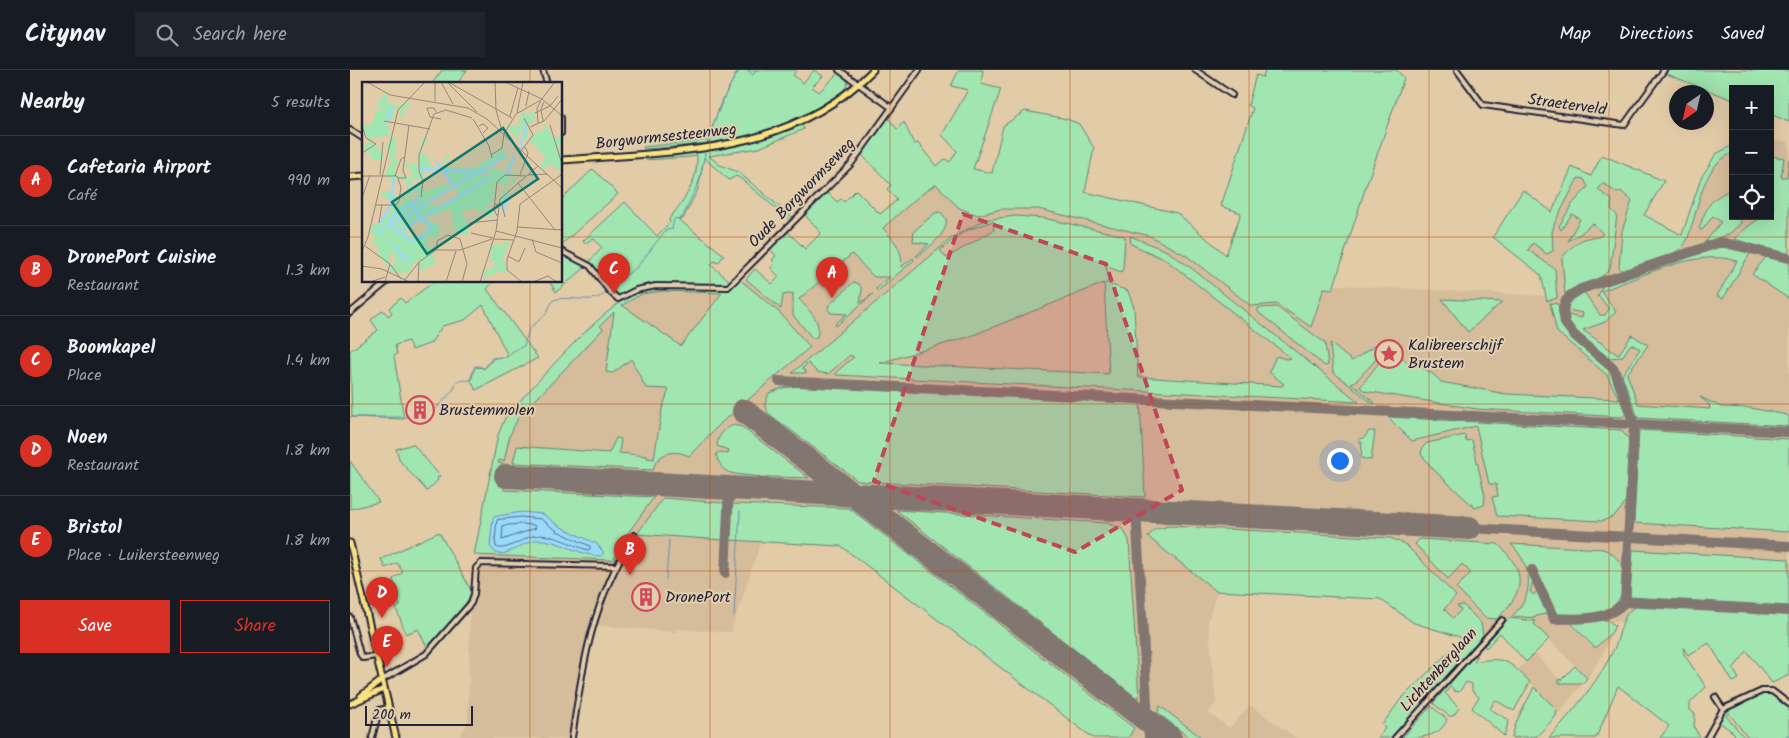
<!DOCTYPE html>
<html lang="en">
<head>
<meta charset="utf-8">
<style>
	body { margin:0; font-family:Kalam,sans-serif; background:#20242c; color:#f1f3f6 }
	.controls { position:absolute; right:15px; top:15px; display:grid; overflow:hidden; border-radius:0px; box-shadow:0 5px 20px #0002 }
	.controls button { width:45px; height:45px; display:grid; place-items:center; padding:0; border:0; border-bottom:1px solid #363941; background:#171b24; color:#f1f3f6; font:25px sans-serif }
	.compass { position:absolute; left:1319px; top:15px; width:45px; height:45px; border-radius:50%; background:#171b24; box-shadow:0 5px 20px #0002; rotate:214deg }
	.scale { position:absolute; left:15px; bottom:12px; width:108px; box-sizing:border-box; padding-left:5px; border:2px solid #22223b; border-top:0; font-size:14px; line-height:18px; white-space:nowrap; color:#22223b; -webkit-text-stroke:4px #e2ceac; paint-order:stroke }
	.you { position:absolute; left:989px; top:390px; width:18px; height:18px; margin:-12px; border:4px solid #fff; border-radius:50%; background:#1a73e8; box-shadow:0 0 0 8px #1a73e833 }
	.badge { display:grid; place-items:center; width:32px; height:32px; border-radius:50%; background:#d93025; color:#fff; font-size:16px; font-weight:700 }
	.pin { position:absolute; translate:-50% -41px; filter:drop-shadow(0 1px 2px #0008) }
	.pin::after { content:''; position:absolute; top:26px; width:18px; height:15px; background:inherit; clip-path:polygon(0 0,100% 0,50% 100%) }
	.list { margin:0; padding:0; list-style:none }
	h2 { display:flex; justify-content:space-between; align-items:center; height:65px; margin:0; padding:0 20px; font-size:21px }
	h2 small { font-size:16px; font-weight:400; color:#9ea1a6 }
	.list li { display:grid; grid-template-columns:32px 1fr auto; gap:15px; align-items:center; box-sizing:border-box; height:90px; padding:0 20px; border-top:1px solid #363941 }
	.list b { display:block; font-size:19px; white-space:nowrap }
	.list p { margin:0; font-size:16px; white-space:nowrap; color:#9ea1a6 }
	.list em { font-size:16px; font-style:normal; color:#9ea1a6 }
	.actions { display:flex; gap:10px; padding:15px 20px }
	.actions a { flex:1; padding:11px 0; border:1px solid #d93025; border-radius:0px; text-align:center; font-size:18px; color:#d93025 }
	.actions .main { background:#d93025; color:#fff }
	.icon { flex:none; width:28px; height:28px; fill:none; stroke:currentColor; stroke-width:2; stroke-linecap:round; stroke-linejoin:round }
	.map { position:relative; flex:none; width:1439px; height:668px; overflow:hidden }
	header { display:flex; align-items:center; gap:30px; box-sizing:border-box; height:70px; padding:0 25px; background:#171b24; border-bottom:1px solid #363941 }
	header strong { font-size:24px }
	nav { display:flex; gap:28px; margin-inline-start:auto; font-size:18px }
	.search { width:350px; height:45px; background:#20242c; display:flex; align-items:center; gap:12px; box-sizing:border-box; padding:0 18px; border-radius:0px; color:#9ea1a6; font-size:19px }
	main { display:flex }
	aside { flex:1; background:#171b24 }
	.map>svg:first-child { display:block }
	.built { fill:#d5bc9b }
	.green { fill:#a1e5b1; stroke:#628476; fill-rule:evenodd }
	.water { fill:#99dafb; stroke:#6990ae }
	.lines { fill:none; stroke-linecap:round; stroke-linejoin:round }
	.shore { stroke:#526c88; stroke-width:1 }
	.stream { stroke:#6990ae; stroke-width:1 }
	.taxiway { stroke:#827671; stroke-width:10 }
	.runway { stroke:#827671; stroke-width:24 }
	.minor-casing { stroke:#22223b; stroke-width:8 }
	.major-casing { stroke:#22223b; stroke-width:9 }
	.minor { stroke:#e2ceac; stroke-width:4 }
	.major { stroke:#f8e281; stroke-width:5 }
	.marked { fill:#c04558; fill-opacity:0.2; stroke:#c04558; stroke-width:4; stroke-dasharray:10 6; stroke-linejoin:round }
	.grid { fill:none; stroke:#c04e15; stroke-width:1; stroke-opacity:0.55 }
	.labels { text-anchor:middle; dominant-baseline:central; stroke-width:4; stroke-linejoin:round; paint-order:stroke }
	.street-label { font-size:16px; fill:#22223b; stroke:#e2ceac }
	.poi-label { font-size:16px; fill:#22223b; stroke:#e2ceac; text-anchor:start }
	.inset-river { fill:none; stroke:#99dafb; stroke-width:2.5 }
	.inset-road { fill:none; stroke:#95877c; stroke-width:1 }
	.view { fill:#0f766e; fill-opacity:0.15; stroke:#0f766e; stroke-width:2.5 }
	.inset-edge { fill:none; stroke:#22223b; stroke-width:2.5 }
</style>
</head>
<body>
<header>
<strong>Citynav</strong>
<div class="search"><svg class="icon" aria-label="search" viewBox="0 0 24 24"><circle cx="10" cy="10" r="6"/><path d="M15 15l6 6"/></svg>Search here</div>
<nav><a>Map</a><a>Directions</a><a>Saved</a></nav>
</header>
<main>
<aside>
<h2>Nearby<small>5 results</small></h2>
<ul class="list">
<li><span class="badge">A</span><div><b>Cafetaria Airport</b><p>Café</p></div><em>990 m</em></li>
<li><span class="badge">B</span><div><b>DronePort Cuisine</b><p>Restaurant</p></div><em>1.3 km</em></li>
<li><span class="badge">C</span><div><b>Boomkapel</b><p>Place</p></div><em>1.4 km</em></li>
<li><span class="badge">D</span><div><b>Noen</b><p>Restaurant</p></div><em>1.8 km</em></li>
<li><span class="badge">E</span><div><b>Bristol</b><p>Place · Luikersteenweg</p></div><em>1.8 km</em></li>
</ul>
<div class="actions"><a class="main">Save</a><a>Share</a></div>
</aside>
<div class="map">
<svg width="1439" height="668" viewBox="0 0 1439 668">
	<rect width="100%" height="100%" fill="#e2cba7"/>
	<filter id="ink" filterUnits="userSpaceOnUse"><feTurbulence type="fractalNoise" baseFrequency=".02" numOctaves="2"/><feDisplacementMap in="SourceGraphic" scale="10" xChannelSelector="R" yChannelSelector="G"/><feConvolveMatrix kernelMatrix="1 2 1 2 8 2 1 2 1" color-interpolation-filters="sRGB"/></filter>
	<g filter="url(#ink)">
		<path class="built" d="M 915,0 L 1047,0 L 1054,8 L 983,215 L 1196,226 L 1191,205 L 1143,167 L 1173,120 L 1202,142 L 1222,97 L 1241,106 L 1252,85 L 1289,100 L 1277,174 L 1331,168 L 1351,108 L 1366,84 L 1383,75 L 1383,146 L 1420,146 L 1420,70 L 1439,72 L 1439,605 L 1422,613 L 1397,581 L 1287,555 L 1257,550 L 1220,552 L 1244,578 L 1262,562 L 1252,586 L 1237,608 L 1184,554 L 1147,549 L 1125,574 L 1113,568 L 1064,553 L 1030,529 L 867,521 L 858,551 L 866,633 L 858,643 L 880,658 L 900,635 L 946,668 L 743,668 L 491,476 L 411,471 L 381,562 L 327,559 L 326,562 L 245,555 L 235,589 L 224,668 L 109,668 L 118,653 L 120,537 L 126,529 L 130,485 L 124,485 L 151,356 L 166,335 L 267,233 L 292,221 L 387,218 L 405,199 L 422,214 L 473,161 L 490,179 L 551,126 L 583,103 L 614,98 L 642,103 L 653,56 L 729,54 L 744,78 L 735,122 L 827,143 L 876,185 L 891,143 L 871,136 Z
			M 1184,583 L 1209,609 L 1208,611 L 1233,613 L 1206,646 L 1204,637 L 1168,600 Z"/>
		<path class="green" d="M 92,0 L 117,0 L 107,14 L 82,14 Z
			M 388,0 L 447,0 L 443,5 L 453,13 L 464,0 L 473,6 L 462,17 L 469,22 L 489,2 L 498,12 C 496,21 483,27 476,32 C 421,70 358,74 294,79 L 293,77 L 358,70 L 370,35 Z
			M 609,0 L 633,0 L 631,14 L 651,19 L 623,99 L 642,103 L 653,56 L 675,41 L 717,49 L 729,54 L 744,78 L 735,122 L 827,143 L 876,185 L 891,143 L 871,136 L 903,38 L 898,35 L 906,5 L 913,7 L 915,0 L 1047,0 L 1054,8 L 1016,116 L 983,219 L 974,218 L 961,257 L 927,234 L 901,236 L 837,186 L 800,166 L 688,139 L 651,139 L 628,145 L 609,138 L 586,114 L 569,126 L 533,158 C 544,171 554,180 551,197 L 563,188 L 564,190 L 528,221 L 526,219 L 540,207 L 524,207 L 502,184 L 449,229 C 458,240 474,252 466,268 L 462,268 L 443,245 L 443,223 L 433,225 L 431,239 L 396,209 L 405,199 L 422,214 L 429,207 L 421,198 L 425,193 L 422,190 L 426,186 L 419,178 L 437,161 L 455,179 L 471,163 L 454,144 L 477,122 L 487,132 L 491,129 L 494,132 L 506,120 L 530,144 L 547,130 L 537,119 L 541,115 L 512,85 L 538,48 L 547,59 L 554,52 L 564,74 L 568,73 L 586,96 L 595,89 L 600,92 L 607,81 L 592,65 L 618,20 L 601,16 Z
			M 1316,0 L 1439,0 L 1439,52 L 1420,44 L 1420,19 L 1383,19 L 1383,30 L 1314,3 Z
			M 452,55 L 454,59 L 409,78 L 359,86 L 370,95 L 388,102 L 443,148 L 441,151 L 390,108 L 386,106 L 379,110 L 354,88 L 348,119 L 333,149 L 328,149 L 374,185 L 368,193 L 364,191 L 361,195 L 381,212 L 377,215 L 309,214 L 299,216 L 270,228 C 257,223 250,201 239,192 L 252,178 L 243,168 L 235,174 L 233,171 L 275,132 L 307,166 L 320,152 L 319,149 C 335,129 348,112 347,85 L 340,87 L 295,90 L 295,87 C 355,82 395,79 452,55 Z
			M 1383,75 L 1383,83 C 1353,95 1350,131 1341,158 C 1339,165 1337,173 1331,178 C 1320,188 1288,195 1273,201 L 1269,198 L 1272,161 L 1282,131 L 1271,121 L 1267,123 L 1253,113 L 1248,120 L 1262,130 L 1261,139 L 1267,145 L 1260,199 C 1249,213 1228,212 1215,224 L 1212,188 C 1218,180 1228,170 1238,168 C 1244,167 1247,169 1253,164 L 1243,153 L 1230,164 L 1218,171 L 1230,149 L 1222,144 L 1211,160 L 1209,156 L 1223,133 L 1238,117 L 1234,109 L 1228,108 L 1205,152 L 1202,162 L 1203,181 L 1197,184 L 1183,173 L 1178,180 L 1205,199 L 1207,228 L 1197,231 L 1191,205 L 1143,167 L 1173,120 L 1202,142 L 1222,97 L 1241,106 L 1252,85 L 1314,111 L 1294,145 L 1332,165 L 1351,108 L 1366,84 Z
			M 1420,86 L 1434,88 L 1431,107 L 1437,107 L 1439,89 L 1439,185 L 1384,169 C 1394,160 1408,146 1420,146 L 1420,141 L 1424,136 L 1420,133 Z
			M 243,99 L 268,124 L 211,175 L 211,130 Z
			M 1383,119 L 1383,146 L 1390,146 L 1391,153 L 1379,164 L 1355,172 L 1371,152 L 1363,146 L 1352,160 L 1349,159 C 1357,136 1359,129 1383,119 Z
			M 590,142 C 610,155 577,179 567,187 L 566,186 L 579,174 L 563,172 L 564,161 L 585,143 Z
			M 665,146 L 693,148 L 775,166 L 773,199 L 771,202 L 756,196 L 759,209 L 756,213 L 778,221 L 784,238 L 788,307 L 932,316 L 934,314 L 919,302 L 926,286 L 936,289 L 941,288 L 816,190 L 781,174 L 780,166 L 817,181 L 840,197 L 1009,332 L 486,305 L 486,302 L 504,287 L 500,285 L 478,304 L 467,302 L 458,293 L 452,298 L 457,303 L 442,303 L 603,167 L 635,150 ZM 643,151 L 644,160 L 596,188 L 590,180 L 615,161 ZM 754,213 L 759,304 L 530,293 L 618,267 Z
			M 1368,176 L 1378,176 L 1401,182 L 1373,229 L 1367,226 L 1387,191 C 1347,178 1293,206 1254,220 L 1252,222 L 1266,242 L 1255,252 L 1233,260 L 1268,285 L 1282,265 L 1298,275 L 1277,304 L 1288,334 L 1360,339 L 1359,334 L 1350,327 L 1371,337 L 1401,338 L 1437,345 L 1439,347 L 1439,356 L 1288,348 L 1272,305 L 1290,279 L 1281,274 L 1272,287 L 1259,288 L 1226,262 L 1220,256 L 1217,245 L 1232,248 L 1233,243 L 1217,240 C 1218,230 1225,225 1234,222 L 1250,245 L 1255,245 L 1259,239 L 1249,226 L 1247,227 L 1252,219 L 1251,216 Z
			M 211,183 L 237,196 L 206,222 L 199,211 L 211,211 Z
			M 1417,186 L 1439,192 L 1439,229 L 1402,204 Z
			M 388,208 L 429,242 L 460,277 L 371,353 L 339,386 C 325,379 307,382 303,400 L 163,393 L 167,376 L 259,383 L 266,368 L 271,369 L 269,383 L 297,386 L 297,388 L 304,389 L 312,339 L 319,319 L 296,318 L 281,289 L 263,303 L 256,302 L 264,242 L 250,256 L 253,259 L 168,348 L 160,365 L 154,391 L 149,390 L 148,393 L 155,394 L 154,420 L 304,427 L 278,463 L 263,490 L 124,485 L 148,365 L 155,348 L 166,335 C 194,306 257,230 293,221 C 320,213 352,218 380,219 ZM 313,221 L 372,223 L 331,276 L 272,235 L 292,224 Z
			M 85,211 L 144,211 L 137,219 L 188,288 L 126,320 L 121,311 L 125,297 L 135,298 L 144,288 L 158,286 L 133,235 L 115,250 L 92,256 L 81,273 L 62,280 L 58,271 L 45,275 L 47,284 L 44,286 L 54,349 L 2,347 L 0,281 L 28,260 L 21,250 L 33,240 L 38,246 L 42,243 L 39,238 L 51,228 L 55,233 Z
			M 504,212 L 509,214 L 512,219 L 510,233 L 523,224 L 486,256 L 485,254 L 497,244 L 481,243 L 478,239 L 479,235 Z
			M 1092,229 L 1093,229 L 1152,232 L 1118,262 Z
			M 1200,233 L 1208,234 C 1212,275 1236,273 1259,299 C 1268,310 1273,329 1277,342 L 1273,347 L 1127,339 L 1015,321 L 1010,317 L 1031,290 L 1034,292 L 1047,284 L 1062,296 C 1073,295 1085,305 1091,312 L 1156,324 L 1269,329 L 1257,305 L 1207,262 Z
			M 927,237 L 975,273 L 978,295 L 975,296 L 908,242 L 908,238 Z
			M 980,273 L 1002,291 L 1027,274 L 1035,275 L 1034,281 L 1006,311 L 1001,313 L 1025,333 L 1022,333 L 983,302 Z
			M 449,316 L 790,333 L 795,427 L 508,411 L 418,343 L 415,334 L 419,323 L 432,318 Z
			M 1038,347 L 1271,360 L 1281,372 C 1282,400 1285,443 1252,451 L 1147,446 L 1142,427 L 1148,426 L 1146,414 L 1139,414 L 1126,356 L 1062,371 Z
			M 384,355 L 392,357 L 459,408 C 443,407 387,408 376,401 C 370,397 368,390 366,384 L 370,382 L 378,384 L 379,380 L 367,376 C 367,366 375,358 384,355 Z
			M 1289,360 L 1439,369 L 1439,462 L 1284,453 Z
			M 1019,361 L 1025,361 L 1021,390 L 1011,388 L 1012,372 L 1009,372 L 1009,369 L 1014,368 Z
			M 1115,365 L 1116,371 L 1122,370 L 1135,426 L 1134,435 L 1125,438 L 1083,399 L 1071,384 L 1073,377 L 1077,373 Z
			M 63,374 L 90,406 L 87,408 L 88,410 L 77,421 L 50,391 L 46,379 Z
			M 0,391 L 29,432 L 0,439 Z
			M 313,428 L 374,433 L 373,470 L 287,464 Z
			M 382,434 L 499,438 L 784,658 L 778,668 L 743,668 L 491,476 L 379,470 Z
			M 546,440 L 756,453 L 773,459 L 779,470 L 789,630 Z
			M 818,456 L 1041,468 L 1056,475 L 1106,526 L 1094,539 L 1103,548 L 1111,540 L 1107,536 L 1113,535 L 1131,553 L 1133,565 L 1042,668 L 1028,668 L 1035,658 L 1032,655 L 1051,629 L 1113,568 L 1064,553 L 1030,529 L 866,521 L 798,467 L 804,460 Z
			M 89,462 L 122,522 L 115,535 L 78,579 L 68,559 L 56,564 L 46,538 L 50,536 L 43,509 L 53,502 L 47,493 L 35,498 L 31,489 Z
			M 1070,469 L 1148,474 C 1178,503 1175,521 1147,549 L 1135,548 L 1106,518 L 1121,503 L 1112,494 L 1098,509 L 1065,474 Z
			M 1161,474 L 1253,479 C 1279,487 1282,528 1257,540 C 1244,547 1222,544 1207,544 L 1183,495 L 1179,500 L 1184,507 L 1180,522 L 1184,525 L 1187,521 L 1190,522 L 1199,543 L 1186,546 L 1185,548 L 1162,546 C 1186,525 1182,495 1161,474 Z
			M 1283,480 L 1439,489 L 1439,536 L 1280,527 Z
			M 1289,536 L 1439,544 L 1439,605 L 1422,613 L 1397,581 L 1383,599 L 1389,609 L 1383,612 L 1359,573 L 1338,585 L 1333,577 L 1334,584 L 1356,617 L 1340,633 L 1340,640 L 1345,644 L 1344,657 L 1350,668 L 1310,668 L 1319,656 L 1268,616 L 1246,668 L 1199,668 C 1224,640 1249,611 1265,577 C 1271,563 1272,539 1289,536 Z
			M 1159,548 L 1185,551 L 1184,554 L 1199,569 L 1176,592 L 1150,563 L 1136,578 L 1134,576 Z
			M 1257,550 L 1265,555 L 1262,562 L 1245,578 L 1220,552 Z
			M 1125,585 L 1127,587 L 1124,592 C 1156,586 1158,591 1180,612 L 1164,641 L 1145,630 L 1140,639 L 1159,650 L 1154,666 L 1122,638 L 1129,627 L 1122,621 L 1122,614 L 1116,612 L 1109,622 L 1104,621 L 1101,616 L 1095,623 L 1109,638 L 1103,646 L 1099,646 L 1083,633 Z
			M 1225,596 L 1237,608 L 1233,613 L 1209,613 L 1209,609 L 1211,610 Z
			M 1184,617 L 1206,639 L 1206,646 L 1187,666 L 1162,668 C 1165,649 1176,635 1184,617 Z
			M 1419,621 L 1439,635 L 1439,668 L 1398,668 L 1378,642 L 1376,646 L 1395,668 L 1382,668 L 1385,664 L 1368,651 C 1378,634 1400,625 1419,621 Z
			M 810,636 L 852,668 L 840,668 L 808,643 Z
			M 1081,636 L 1097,649 C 1091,668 1068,668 1052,668 Z"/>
		<path class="water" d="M 171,442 L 193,444 L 209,456 L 247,474 L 254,483 L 250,486 C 228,486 208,468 186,470 C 173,472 158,487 146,483 L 140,476 L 143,447 Z"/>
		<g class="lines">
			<path class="shore" d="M 171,447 L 191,449 L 207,461 L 240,476 L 240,479 L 238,480 C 221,475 201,462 183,466 C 173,468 155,482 146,477 L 145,470 L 147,450 Z
				M 171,454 L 184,455 L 186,458 L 152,470 L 153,456 Z"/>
			<path class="stream" d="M 397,0 L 403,5 L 406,0
				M 358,73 C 361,58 380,7 391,0
				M 262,216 L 287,197 L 316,160 L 322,159 L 324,149 L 332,148 L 350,109 L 355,83
				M 82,343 L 104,319 L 107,311 L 120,310 L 125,296 L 129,296 L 134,299 L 142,288 L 157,287 L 163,281 L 174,276 L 179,259 L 196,244 L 203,230 C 221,225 242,235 256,223
				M 0,347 L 74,347
				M 316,509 L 319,470
				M 384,546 L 390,441
				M 1432,668 L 1439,665"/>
			<path class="taxiway" d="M 429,311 L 1439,362
				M 786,440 L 799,668
				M 1119,458 L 1439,476
				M 1182,500 L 1204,549 C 1229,548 1256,552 1275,532 L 1284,354 L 1264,299 L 1224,265 L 1215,253 L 1213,240 L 1215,232 L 1220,226 L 1231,219 L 1371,172 L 1439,188
				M 375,503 L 379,419
				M 1275,532 L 1439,541"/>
			<path class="runway" d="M 394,341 L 820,668
				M 156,406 L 1119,458"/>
			<defs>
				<path id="minor" d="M 193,0 L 197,14
					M 489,0 L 542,38
					M 845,0 L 882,25
					M 1107,0 L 1133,35 L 1274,55 L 1314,0
					M 211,48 L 211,63
					M 0,60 L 14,69
					M 211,181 L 240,196 L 260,222 L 268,229 L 286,220 L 306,216 L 378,217 L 501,94 L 569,0
					M 0,243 L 38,211
					M 0,547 L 10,584 L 13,588 L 27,586
					M 32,610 L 76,584 L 121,533 L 124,524 L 126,498 L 131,493 L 266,496
					M 1365,627 L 1373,639
					M 22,668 L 29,640 L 39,638
					M 222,668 C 233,591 242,532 284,465
					M 1045,668 L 1152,550
					M 1357,668 L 1373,639 L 1412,621 L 1422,621 L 1439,634"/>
				<path id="major" d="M 211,90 C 322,81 439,86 523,0
					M 0,107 L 14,106
					M 0,473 L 46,668
					M 11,626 L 32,610
					M 0,634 L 34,619"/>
			</defs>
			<use href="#minor" class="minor-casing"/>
			<use href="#major" class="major-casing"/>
			<use href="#minor" class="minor"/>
			<use href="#major" class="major"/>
		</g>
	</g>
	<path class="marked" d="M 613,144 L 756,194 L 832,420 L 725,482 L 524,411 Z"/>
	<path class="grid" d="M 180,0 L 180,14M 360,0 L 360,668M 540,0 L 540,668M 720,0 L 720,668M 899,0 L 899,668M 1079,0 L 1079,668M 1259,0 L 1259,668M 0,167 L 14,167M 211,167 L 1439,167M 180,211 L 180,668M 0,334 L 1439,334M 0,501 L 1439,501"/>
	<defs>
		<symbol id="sight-ring" viewBox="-11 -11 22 22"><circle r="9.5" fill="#e2ceac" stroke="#d1495b" stroke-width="1.5"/><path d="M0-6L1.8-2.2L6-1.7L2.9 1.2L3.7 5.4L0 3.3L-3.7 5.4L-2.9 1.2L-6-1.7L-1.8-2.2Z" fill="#d1495b"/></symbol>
		<symbol id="building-ring" viewBox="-11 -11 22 22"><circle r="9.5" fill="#e2ceac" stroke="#d1495b" stroke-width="1.5"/><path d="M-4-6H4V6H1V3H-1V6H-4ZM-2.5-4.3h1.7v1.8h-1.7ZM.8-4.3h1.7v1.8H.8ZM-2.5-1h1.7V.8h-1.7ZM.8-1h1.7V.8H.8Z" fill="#d1495b"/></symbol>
	</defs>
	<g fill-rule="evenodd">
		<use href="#sight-ring" x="1023" y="268" width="32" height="32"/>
		<use href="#building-ring" x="54" y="324" width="32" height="32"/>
		<use href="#building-ring" x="280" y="511" width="32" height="32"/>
	</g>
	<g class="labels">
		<g class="street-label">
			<text transform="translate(1217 35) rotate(8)">Straeterveld</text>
			<text transform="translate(316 67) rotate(-6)">Borgwormsesteenweg</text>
			<text transform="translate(452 123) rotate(-46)">Oude Borgwormseweg</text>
			<text transform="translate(1089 600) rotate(-48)">Lichtenberglaan</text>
		</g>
		<g class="poi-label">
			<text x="1058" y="275">Kalibreerschijf<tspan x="1058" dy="18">Brustem</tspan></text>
			<text x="89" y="340">Brustemmolen</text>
			<text x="315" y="527">DronePort</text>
		</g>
	</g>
	<g transform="translate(12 12)">
		<rect width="200" height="200" fill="#e2cba7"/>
		<path d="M 20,11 L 25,13 L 25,22 L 33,22 L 35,26 L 36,23 L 49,21 L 47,26 L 41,27 L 41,23 L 38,27 L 45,29 L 40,36 L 37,28 L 31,26 L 31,37 L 23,42 L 28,45 L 28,53 L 8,57 L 11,64 L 18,64 L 16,69 L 22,72 L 20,79 L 10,77 L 5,69 L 3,70 L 4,64 L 1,61 L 5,62 L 7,57 L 0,44 L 10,42 L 15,27 L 19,29 L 19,25 L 15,24 L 17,16 L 21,19 ZM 163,27 L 165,35 L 170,28 L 174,35 L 170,36 L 171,42 L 164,42 L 167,49 L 165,58 L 161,58 L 163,50 L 158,47 L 155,60 L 154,54 L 147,50 L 148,44 L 160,44 L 156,40 ZM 182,41 L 192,57 L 200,53 L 200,62 L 195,65 L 200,70 L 200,86 L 195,88 L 192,82 L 180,87 L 179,81 L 184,77 L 173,63 L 167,62 L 172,51 L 176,51 L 178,47 L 182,51 ZM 30,55 L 33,56 L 34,77 L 39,77 L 33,84 L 33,94 L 50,95 L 49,86 L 42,85 L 43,82 L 55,82 L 56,71 L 62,55 L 66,57 L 57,71 L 55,90 L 58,88 L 80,90 L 63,89 L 61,111 L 82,102 L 90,103 L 63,120 L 59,118 L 59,111 L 49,110 L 52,106 L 59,106 L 56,104 L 59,98 L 51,97 L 48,117 L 53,118 L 28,135 L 29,141 L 15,152 L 30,143 L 32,146 L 36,140 L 64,122 L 78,124 L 34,149 L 37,151 L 80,125 L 125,98 L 129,89 L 119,90 L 126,86 L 129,89 L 132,82 L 143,75 L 132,83 L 135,89 L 140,87 L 143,92 L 145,79 L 142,73 L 115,89 L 80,87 L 74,79 L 80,85 L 84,73 L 88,72 L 81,85 L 113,86 L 141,66 L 146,78 L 143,93 L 147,95 L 148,91 L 153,90 L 152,102 L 149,102 L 152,92 L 147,95 L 148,101 L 143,101 L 144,108 L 149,106 L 145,110 L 146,118 L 143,127 L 143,121 L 139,121 L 138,116 L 143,109 L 134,109 L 143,109 L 142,103 L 135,101 L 132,103 L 133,113 L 127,115 L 132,117 L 132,121 L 125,121 L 127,127 L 132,128 L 130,135 L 126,134 L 122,122 L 122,129 L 118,131 L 113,126 L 99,129 L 106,144 L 106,154 L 94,151 L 88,127 L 61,137 L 79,144 L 75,156 L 65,154 L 66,162 L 61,166 L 75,165 L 71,170 L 73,182 L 58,189 L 58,193 L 58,182 L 62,181 L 57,178 L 48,185 L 50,188 L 43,196 L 45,190 L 40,188 L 39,195 L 33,188 L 29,192 L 26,190 L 34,178 L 31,173 L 33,171 L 27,171 L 28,181 L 23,185 L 22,178 L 15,172 L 18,167 L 6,158 L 11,161 L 13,155 L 8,150 L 10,143 L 17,141 L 30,128 L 28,118 L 20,114 L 20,109 L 30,109 L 33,101 L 25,94 L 23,98 L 24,90 L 22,90 L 27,86 L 29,78 L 24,62 ZM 33,97 L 41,97 L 39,105 L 41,97 L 44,97 L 46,115 L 41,115 L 38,111 L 43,122 L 38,122 L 38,125 L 35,124 L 37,118 L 33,116 L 30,108 ZM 59,138 L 62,143 L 67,141 L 63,152 L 59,154 L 58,151 L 57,157 L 57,154 L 45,154 L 44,147 ZM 62,66 L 60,71 L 68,76 L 67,83 L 78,87 L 57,86 L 58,74 ZM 82,90 L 105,91 L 111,92 L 92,102 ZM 115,92 L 127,94 L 98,113 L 92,106 ZM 59,112 L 58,118 L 62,121 L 29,140 L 30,135 L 51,123 L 56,117 L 55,113 ZM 142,159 L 148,160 L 140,179 L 144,181 L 145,188 L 143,191 L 135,188 L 130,195 L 126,192 L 121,200 L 123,186 L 129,188 L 134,179 L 127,179 L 130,172 L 127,171 L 130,167 L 128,165 L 139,161 L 141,166 Z" fill="#a1e5b1" fill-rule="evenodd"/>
		<path class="inset-river" d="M 26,39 L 29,23M 161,66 L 159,61 L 164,43M 74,79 L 92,104M 58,87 L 128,91M 145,93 L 152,75M 66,120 L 143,74M 29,122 L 32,97M 50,122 L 59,137 L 70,143 L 61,155 L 50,159 L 34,149 L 28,137 L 55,117 L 59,120M 142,131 L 145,112M 18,141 L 28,124M 36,150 L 127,96M 15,151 L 66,120M 33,163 L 42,176 L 49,178"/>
		<path class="inset-road" d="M 5,0 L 28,13 L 106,26M 79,0 L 91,22M 85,0 L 115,30M 133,0 L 134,28 L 140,49M 143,0 L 180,17M 88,1 L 150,36M 180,17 L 192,27 L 200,17M 73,19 L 73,0M 164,24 L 167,9M 106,26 L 125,37 L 200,106M 74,30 L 72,26 L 65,26 L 68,35 L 79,37M 155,31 L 161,0M 173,31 L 188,24 L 196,14M 148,34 L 156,6M 111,37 L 127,64 L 130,76M 22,39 L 68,47M 181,39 L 179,27 L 182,20M 182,39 L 192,27 L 200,34M 176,41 L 175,26 L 179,19M 188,43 L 200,82M 0,44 L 4,56 L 14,62M 117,44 L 121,42 L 126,46 L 121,51M 168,45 L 182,39M 142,52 L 154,32 L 179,18 L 193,0M 159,69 L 171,53 L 162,36M 0,71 L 14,62M 129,73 L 140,66 L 142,52M 18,93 L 21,60M 158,93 L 166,71 L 163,65M 166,93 L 185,92M 0,94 L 35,94 L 39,105 L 37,119M 33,94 L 39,77 L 43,75M 36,96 L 44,96 L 41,88 L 47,43M 156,101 L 193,148M 59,115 L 61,99 L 57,89 L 57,73 L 72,32 L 84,28 L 110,36M 0,116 L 8,93M 132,122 L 140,123 L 143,135M 14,123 L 34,123 L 37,119M 135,134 L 132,127 L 135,100 L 143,93 L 164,94M 17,141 L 20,122M 107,141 L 135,138M 156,145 L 200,148M 134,149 L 200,166M 109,151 L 131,156M 132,157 L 151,158M 170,157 L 174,170 L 200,181M 3,164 L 28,182 L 23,200M 75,168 L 75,159 L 86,153 L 98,157 L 105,182 L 100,200M 0,169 L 6,155 L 36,28 L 63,0M 146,174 L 157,180 L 163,166M 28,182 L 39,197M 0,184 L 20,187 L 47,200M 145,188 L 145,177 L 155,149 L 158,122 L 199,93M 145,188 L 160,200M 43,198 L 57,180 L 74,168 L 98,168 L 130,157M 8,200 L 23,195M 56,200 L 57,181M 84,200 L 94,169M 118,200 L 134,149 L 138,117 L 176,84M 171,200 L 186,194 L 195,200"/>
		<path class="view" d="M 141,46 L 176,97 L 65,172 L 30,120 Z"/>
		<rect width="200" height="200" class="inset-edge"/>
	</g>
</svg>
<div class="controls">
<button>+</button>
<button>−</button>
<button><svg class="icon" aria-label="locate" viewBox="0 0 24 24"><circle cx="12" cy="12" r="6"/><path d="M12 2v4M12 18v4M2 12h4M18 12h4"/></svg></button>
</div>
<svg class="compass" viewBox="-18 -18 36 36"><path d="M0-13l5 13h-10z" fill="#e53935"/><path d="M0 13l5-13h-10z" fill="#9ea1a6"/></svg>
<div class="scale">200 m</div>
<div class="you"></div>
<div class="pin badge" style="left:482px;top:228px">A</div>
<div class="pin badge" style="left:280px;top:505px">B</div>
<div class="pin badge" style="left:264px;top:224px">C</div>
<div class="pin badge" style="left:32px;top:548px">D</div>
<div class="pin badge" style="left:37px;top:597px">E</div>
</div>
</main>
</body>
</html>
